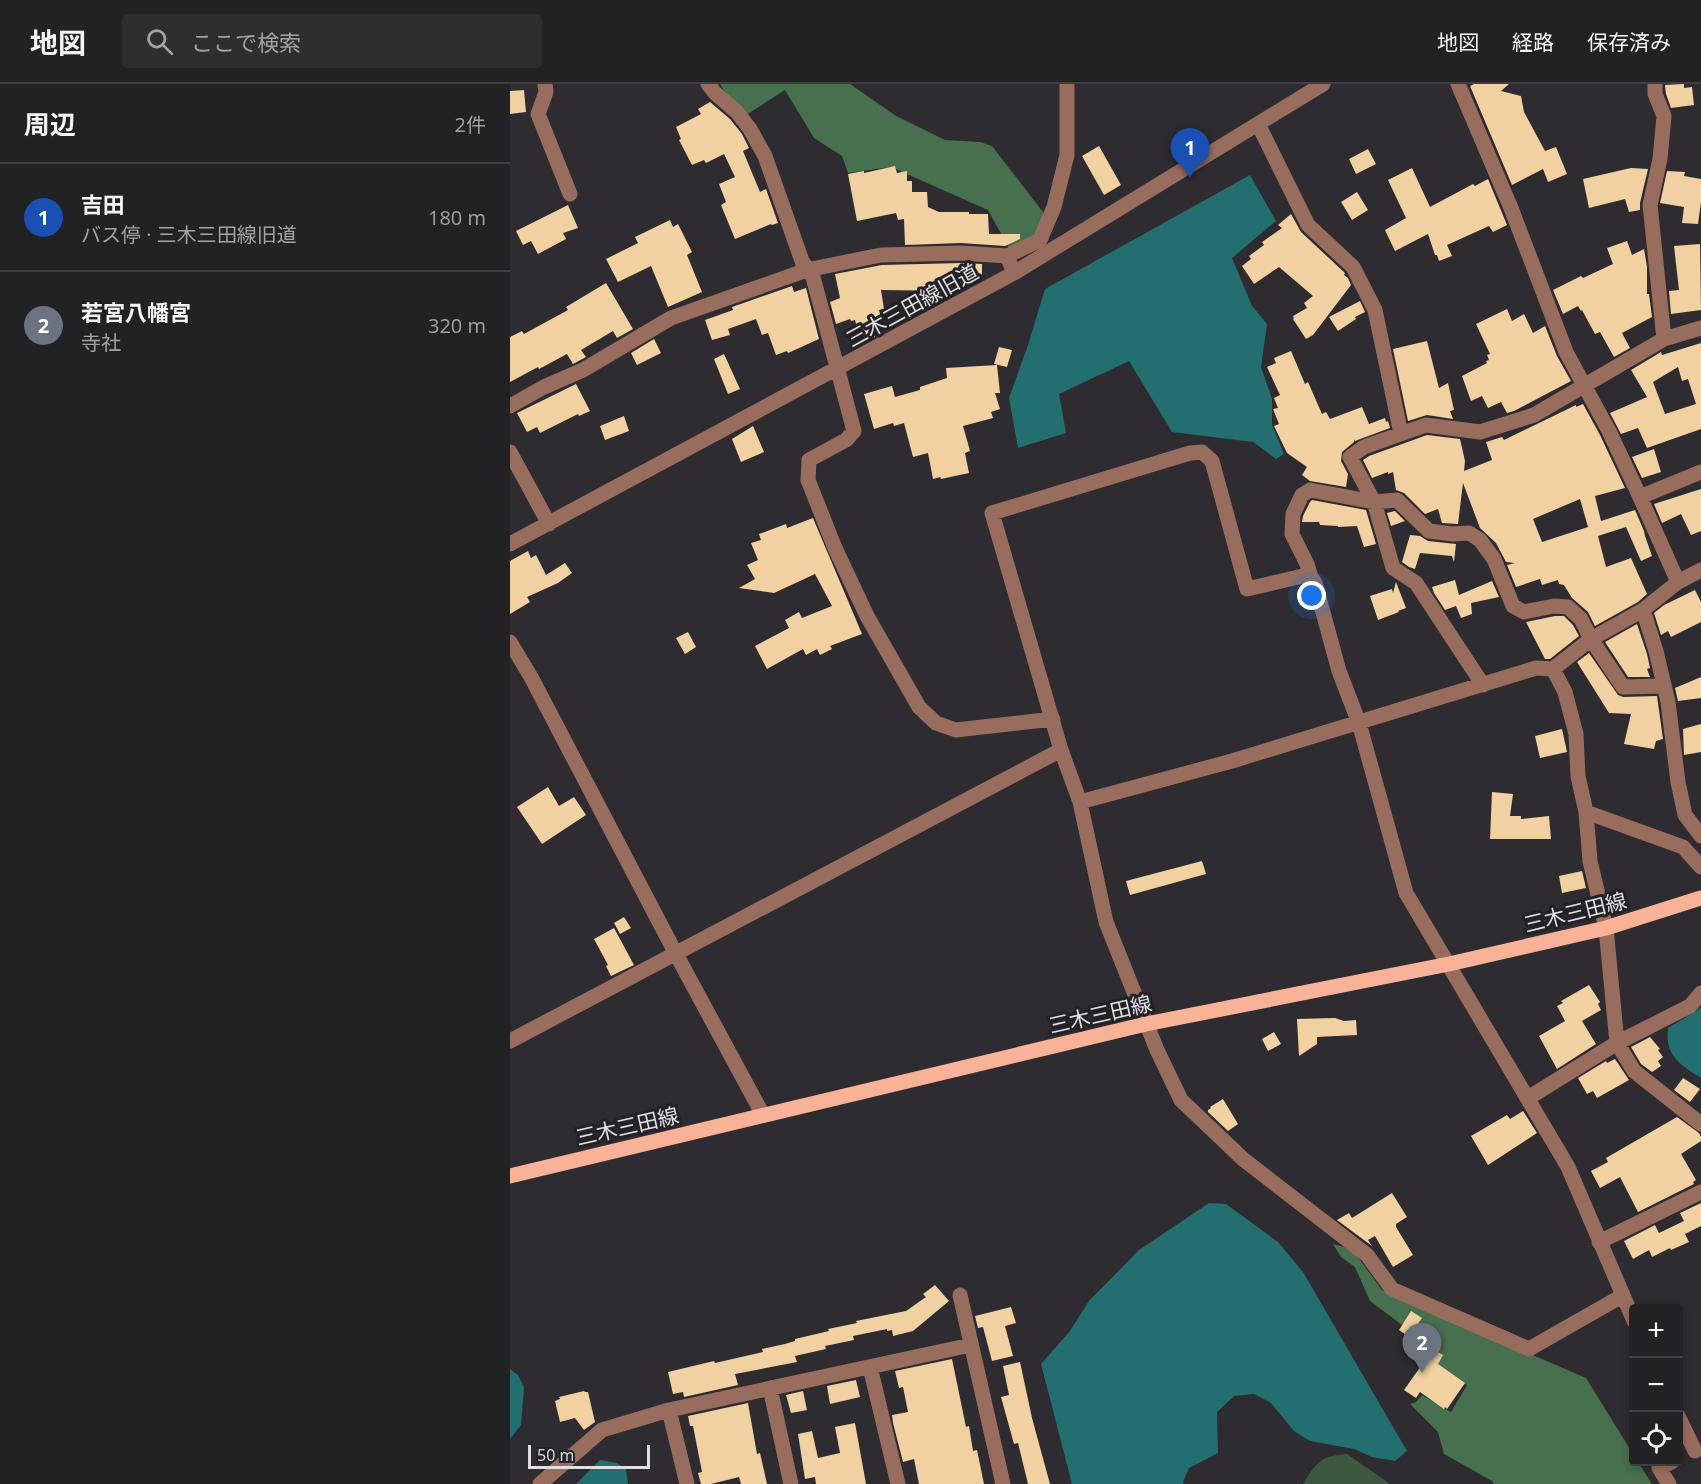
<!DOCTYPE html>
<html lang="ja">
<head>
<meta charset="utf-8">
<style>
	body { margin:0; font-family:"Open Sans","Noto Sans JP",sans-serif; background:#2e2e31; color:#f1f3f6 }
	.controls { position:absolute; right:18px; bottom:18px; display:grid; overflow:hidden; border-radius:6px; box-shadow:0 3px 9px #0003 }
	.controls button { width:54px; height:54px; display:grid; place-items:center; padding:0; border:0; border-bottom:2px solid #3f3e41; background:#222124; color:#f1f3f6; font:30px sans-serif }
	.scale { position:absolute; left:18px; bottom:15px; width:122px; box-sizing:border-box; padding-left:6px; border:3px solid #e0dfe2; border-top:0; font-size:16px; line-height:21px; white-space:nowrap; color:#e0dfe2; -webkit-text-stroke:4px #242226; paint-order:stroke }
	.you { position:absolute; left:802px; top:512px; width:21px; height:21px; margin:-15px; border:4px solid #fff; border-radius:50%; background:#1a73e8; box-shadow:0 0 0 9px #1a73e833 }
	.badge { display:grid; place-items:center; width:39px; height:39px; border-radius:50%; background:#fc9d53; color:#fff; font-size:20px; font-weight:700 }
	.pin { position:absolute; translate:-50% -50px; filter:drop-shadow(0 2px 3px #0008) }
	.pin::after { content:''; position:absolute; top:32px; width:21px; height:18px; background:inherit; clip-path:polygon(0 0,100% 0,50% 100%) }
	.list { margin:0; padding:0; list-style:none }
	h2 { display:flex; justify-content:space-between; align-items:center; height:78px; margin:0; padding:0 24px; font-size:26px }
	h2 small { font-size:20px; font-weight:400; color:#a2a3a6 }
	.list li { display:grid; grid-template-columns:39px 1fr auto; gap:18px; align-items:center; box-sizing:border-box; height:108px; padding:0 24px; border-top:2px solid #3f3e41 }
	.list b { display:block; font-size:22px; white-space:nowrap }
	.list p { margin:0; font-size:20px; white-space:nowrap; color:#a2a3a6 }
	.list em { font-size:20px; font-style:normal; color:#a2a3a6 }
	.icon { flex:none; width:33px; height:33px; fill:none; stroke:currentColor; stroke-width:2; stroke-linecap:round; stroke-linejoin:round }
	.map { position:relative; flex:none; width:1191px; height:1400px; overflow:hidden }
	header { display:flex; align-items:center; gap:36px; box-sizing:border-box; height:84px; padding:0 30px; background:#222124; border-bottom:2px solid #3f3e41 }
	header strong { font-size:28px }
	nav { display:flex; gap:33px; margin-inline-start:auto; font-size:21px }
	.search { width:420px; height:54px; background:#2e2e31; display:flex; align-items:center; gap:15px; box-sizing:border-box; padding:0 21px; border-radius:6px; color:#a2a3a6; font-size:22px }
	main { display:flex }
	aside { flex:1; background:#222124 }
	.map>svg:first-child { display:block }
	.green { fill:#3c5940 }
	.forest { fill:#46704e }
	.water { fill:#236e6e }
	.building { fill:#f1d0a1; fill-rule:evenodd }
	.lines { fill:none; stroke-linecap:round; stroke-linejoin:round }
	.minor { stroke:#986d5e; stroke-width:15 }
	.major { stroke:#f7b298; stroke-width:15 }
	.labels { text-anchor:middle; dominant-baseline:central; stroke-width:6; stroke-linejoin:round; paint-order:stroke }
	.street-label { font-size:21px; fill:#e0dfe2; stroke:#242226 }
</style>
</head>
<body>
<header>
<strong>地図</strong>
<div class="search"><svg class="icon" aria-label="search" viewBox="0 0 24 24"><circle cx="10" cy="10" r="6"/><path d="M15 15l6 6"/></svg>ここで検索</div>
<nav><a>地図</a><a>経路</a><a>保存済み</a></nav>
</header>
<main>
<aside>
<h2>周辺<small>2件</small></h2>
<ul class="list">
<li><span class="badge" style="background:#1a4fb4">1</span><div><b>吉田</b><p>バス停 · 三木三田線旧道</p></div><em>180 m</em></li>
<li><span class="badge" style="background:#6b7280">2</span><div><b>若宮八幡宮</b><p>寺社</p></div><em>320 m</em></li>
</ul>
</aside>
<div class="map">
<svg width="1191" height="1400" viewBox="0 0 1191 1400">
	<rect width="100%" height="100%" fill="#2e2c30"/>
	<path class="green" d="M 837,1370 L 880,1400 L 793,1400 C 807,1378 810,1372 837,1370 Z"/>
	<path class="forest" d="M 210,0 L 340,0 L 386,32 L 435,56 L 470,58 L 482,62 L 536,132 L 527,149 L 500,166 L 478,126 L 381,83 L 338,89 L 332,72 L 304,54 L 275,6 L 236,31 L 221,18 Z
		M 823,1160 L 842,1165 L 872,1206 L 1076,1294 L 1123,1370 L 1124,1378 L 1128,1378 L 1142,1400 L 984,1400 L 982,1397 L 934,1370 L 928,1348 L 900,1320 L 906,1318 L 912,1311 L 941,1328 L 957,1301 L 926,1282 L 927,1267 L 860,1217 L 845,1183 L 831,1173 Z"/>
	<path class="water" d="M 740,91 L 766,137 L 722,174 L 742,222 L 757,240 L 751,283 L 762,315 L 762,341 L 774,370 L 766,375 L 743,358 L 662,348 L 619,277 L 549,310 L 556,349 L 508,364 L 499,314 L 518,261 L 535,205 Z
		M 1191,923 L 1191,994 C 1177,985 1161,976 1158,959 C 1157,954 1158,948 1158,944 L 1186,927 Z
		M 699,1119 L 716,1120 L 768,1158 L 793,1188 L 897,1367 L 885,1377 L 862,1373 L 844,1365 L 800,1357 L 784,1347 L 761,1319 L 744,1310 L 724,1312 L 707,1328 L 708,1369 L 679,1384 L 673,1398 L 674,1400 L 562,1400 L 531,1280 L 560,1247 L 579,1217 L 629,1166 Z
		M 0,1285 L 8,1291 L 14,1303 L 11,1341 L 0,1355 Z
		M 90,1376 L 107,1379 L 116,1385 L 118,1400 L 66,1400 Z"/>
	<path class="building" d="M 964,0 L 999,0 L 991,7 L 1011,12 L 1014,28 L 1035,67 L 1046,63 L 1057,90 L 1038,98 L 1033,85 L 1002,101 L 960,2 Z
		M 1174,0 L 1174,4 L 1182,3 L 1184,21 L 1161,24 L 1156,10 L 1155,1 Z
		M 14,6 L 16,28 L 0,30 L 0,7 Z
		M 200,18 L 220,35 L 232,50 L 239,64 L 233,67 L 250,108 L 256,105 L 268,139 L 262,141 L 261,140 L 225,155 L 211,121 L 216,118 L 209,100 L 225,93 L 214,70 L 196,79 L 194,76 L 182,81 L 169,56 L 171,55 L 166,43 L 191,30 L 188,25 Z
		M 589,62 L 611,101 L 594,111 L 572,72 Z
		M 858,65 L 866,80 L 846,90 L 839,75 Z
		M 385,82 L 387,89 L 397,87 L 397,97 L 402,97 L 402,108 L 417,108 L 418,123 L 429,128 L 459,128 L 459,130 L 478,130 L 479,150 L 510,150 L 510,155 L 495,162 L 451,159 L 395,161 L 394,135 L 388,136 L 386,129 L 347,137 L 338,90 L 354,87 L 354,89 Z
		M 902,84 L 920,123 L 963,100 L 965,102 L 978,95 L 997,141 L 983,148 L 979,142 L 937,161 L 942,172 L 929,177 L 927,171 L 925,171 L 918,150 L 885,167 L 875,146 L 896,134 L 878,96 Z
		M 1121,84 L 1138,85 L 1130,119 L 1130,126 L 1119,128 L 1115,115 L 1079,124 L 1073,95 Z
		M 1157,87 L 1175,88 L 1174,92 L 1191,95 L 1191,118 L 1188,140 L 1172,139 L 1174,123 L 1150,119 Z
		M 847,108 L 858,126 L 842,136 L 831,118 Z
		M 58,121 L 68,144 L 53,149 L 56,155 L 28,170 L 21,157 L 13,161 L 6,147 Z
		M 781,130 L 791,148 L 835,189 L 834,191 L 838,194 L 841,201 L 803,251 L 796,255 L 783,235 L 784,234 L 783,232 L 797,224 L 794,219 L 803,212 L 769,183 L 744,200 L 732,182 L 741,175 L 739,172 L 754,161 L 752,158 L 772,144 L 768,141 Z
		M 160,136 L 163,143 L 168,140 L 182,168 L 177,171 L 192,208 L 158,223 L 141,182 L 108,198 L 96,175 L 128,159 L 125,153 Z
		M 1117,157 L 1122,171 L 1134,165 L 1137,183 L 1137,210 L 1139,210 L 1142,233 L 1112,249 L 1120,264 L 1104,273 L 1090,248 L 1085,250 L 1072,226 L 1071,227 L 1068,222 L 1053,230 L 1043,206 L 1071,192 L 1073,194 L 1103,180 L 1097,164 Z
		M 1190,160 L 1191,226 L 1161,230 L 1159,207 L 1169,206 L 1164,162 Z
		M 451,179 L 472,180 L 472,191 L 444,207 L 371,206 L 374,225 L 369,226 L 371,234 L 361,236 L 365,253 L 354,259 L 351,259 L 345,236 L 341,237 L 340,235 L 326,240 L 320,218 L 330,214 L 325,190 L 372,181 Z
		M 96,199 L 123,245 L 107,254 L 103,247 L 71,266 L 76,273 L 63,280 L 57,270 L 29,285 L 28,283 L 0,298 L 0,253 L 12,247 L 14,250 L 58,226 L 56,223 Z
		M 282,202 L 284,208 L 296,204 L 309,255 L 278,269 L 277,267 L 266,271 L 258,249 L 252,251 L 246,235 L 218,245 L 220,251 L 202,256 L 195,236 L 223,226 L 222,223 Z
		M 850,217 L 855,228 L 845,233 L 846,235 L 828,247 L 819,233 Z
		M 997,225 L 1002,237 L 1014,230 L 1023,249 L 1035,242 L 1047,272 L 1061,297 L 1004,327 L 997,329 L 991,318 L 978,324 L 972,312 L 961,317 L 952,292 L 977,279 L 976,277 L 979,276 L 977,271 L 980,270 L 966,240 Z
		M 144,255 L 151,269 L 127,281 L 121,269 Z
		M 917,257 L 929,304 L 938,299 L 944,326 L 940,327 L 943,335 L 917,331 L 898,337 L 883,265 Z
		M 1191,259 L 1191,345 L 1137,364 L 1128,344 L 1111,350 L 1100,329 L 1137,313 L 1121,286 L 1151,268 L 1152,271 ZM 1168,283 L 1172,297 L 1178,295 L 1186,320 L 1155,330 L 1143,298 Z
		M 489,263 L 502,266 L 497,283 L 484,280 Z
		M 781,267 L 795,300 L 798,298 L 812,330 L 816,328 L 820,335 L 852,323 L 859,340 L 875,334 L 876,338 L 878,337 L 880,344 L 845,357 L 845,355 L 844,358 L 832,368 L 831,377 L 838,390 L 836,403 L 800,397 L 792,391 L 797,383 L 777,369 L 764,342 L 769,340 L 763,325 L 768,324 L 764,314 L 770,311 L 757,283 L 766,279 L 764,274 Z
		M 214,270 L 230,305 L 218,310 L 204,275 Z
		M 487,281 L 490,309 L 485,309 L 490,325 L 481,328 L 483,334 L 453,342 L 460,367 L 455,369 L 459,389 L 431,395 L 430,393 L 423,395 L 418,369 L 403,373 L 394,339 L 384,342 L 383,339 L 364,345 L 354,310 L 382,302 L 385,313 L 410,306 L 410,303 L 437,294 L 436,284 Z
		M 66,300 L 80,327 L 69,332 L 68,330 L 30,349 L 27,343 L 17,348 L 7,329 Z
		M 1073,320 L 1090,351 L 1115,404 L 1085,412 L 1091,437 L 1125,426 L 1134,447 L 1135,452 L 1142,472 L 1131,477 L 1116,443 L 1088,452 L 1096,483 L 1121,474 L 1137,510 L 1128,518 L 1085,542 L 1078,528 L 1062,514 L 1054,501 L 1049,500 L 1048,496 L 1032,501 L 1030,495 L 1006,503 L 997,481 L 1005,479 L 996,478 L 986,459 L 970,444 L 953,399 L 948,440 L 932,439 L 928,425 L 915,430 L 894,409 L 886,406 L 883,388 L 878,390 L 878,388 L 862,394 L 853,376 L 859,372 L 917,351 L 950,355 L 955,377 L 954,387 L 982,376 L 976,358 L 992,353 L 994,356 L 1066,321 L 1066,323 ZM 1070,415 L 1078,443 L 1032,458 L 1023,435 Z
		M 114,332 L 119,347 L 95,356 L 90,342 Z
		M 243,342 L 254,368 L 231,378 L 222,355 Z
		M 1144,365 L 1151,388 L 1132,394 L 1122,373 Z
		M 1191,405 L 1191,447 L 1181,451 L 1171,430 L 1152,439 L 1144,420 Z
		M 802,416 L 856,426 L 866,460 L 854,463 L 847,442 L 828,443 L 828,442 L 810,441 L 809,438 L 792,438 L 793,432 L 800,418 Z
		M 885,427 L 895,437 L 881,442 L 877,429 Z
		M 303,434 L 352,550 L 320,562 L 322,565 L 310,571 L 307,565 L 296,571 L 293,565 L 257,585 L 245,562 L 279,544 L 275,536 L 289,528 L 292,534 L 322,522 L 305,490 L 264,509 L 229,504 L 245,495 L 237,481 L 248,476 L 241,459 L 251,456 L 249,450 L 276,440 L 277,444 Z
		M 900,451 L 910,452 L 918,457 L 946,460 L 944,478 L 942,472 L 910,469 L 905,485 L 899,483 L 892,478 Z
		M 18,467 L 21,474 L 26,471 L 36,491 L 55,479 L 62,489 L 48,499 L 17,513 L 20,518 L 0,530 L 0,477 Z
		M 945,496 L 949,511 L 982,497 L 989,513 L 961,519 L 962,530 L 951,534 L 946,522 L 935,526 L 924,509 L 922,503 Z
		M 886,498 L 896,524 L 888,527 L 889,528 L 868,536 L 860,512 L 882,505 L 883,509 Z
		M 1185,506 L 1191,518 L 1191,538 L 1161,553 L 1158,547 L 1151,551 L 1144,529 L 1154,521 Z
		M 1045,532 L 1054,532 L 1063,541 L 1069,552 L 1040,575 L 1035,575 L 1016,538 Z
		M 1127,540 L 1137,570 L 1140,584 L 1137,585 L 1140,593 L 1118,593 L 1095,558 Z
		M 178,548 L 186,563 L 175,570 L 166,554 Z
		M 1079,569 L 1108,611 L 1113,613 L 1147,612 L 1153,655 L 1146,657 L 1144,665 L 1114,660 L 1121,630 L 1099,629 L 1067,578 Z
		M 1191,593 L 1191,614 L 1168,617 L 1165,604 Z
		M 1191,640 L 1191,668 L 1174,671 L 1173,645 Z
		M 1052,645 L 1057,668 L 1030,674 L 1025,652 Z
		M 38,703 L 49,722 L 64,713 L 76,731 L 32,760 L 7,723 Z
		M 982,708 L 1003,710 L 1000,732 L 1011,732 L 1011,735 L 1039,732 L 1041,755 L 980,755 Z
		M 692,777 L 696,790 L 620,811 L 616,797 Z
		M 1072,787 L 1076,804 L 1052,809 L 1049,792 Z
		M 114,833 L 121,844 L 110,850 L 104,839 Z
		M 104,844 L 124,881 L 101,892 L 96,882 L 98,881 L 84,855 Z
		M 1079,901 L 1090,918 L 1088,920 L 1091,926 L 1072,937 L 1086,960 L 1047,985 L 1029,952 L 1055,937 L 1047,922 L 1053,919 L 1051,917 Z
		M 825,934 L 834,937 L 846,936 L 847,951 L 807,953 L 807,960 L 789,972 L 787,935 Z
		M 764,948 L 771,960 L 758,967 L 752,955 Z
		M 1140,953 L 1150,965 L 1148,966 L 1153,973 L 1148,977 L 1151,982 L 1142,988 L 1131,980 L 1121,963 Z
		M 1105,975 L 1119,996 L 1087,1014 L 1083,1007 L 1077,1010 L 1068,994 L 1096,977 L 1097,979 Z
		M 1173,994 L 1190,1005 L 1180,1018 L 1164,1006 Z
		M 713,1015 L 728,1040 L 718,1047 L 698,1028 L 698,1026 L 701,1024 L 700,1023 Z
		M 1013,1027 L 1027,1049 L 978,1081 L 961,1052 L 997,1031 L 1000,1035 Z
		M 1167,1033 L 1189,1049 L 1191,1053 L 1191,1057 L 1171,1070 L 1186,1096 L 1183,1098 L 1184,1100 L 1128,1128 L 1110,1093 L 1090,1104 L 1081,1087 L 1098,1078 L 1096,1074 Z
		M 882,1109 L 897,1133 L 886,1140 L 886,1143 L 903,1171 L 883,1183 L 865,1152 L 858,1156 L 862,1162 L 827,1136 L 839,1129 L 842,1134 Z
		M 1191,1119 L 1191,1142 L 1175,1150 L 1179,1158 L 1161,1166 L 1160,1164 L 1142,1173 L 1139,1166 L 1123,1175 L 1114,1157 L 1145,1141 L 1149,1149 L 1174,1137 L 1170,1129 Z
		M 425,1201 L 439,1217 L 403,1247 L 383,1252 L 382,1246 L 377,1247 L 377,1245 L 343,1252 L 344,1256 L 315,1262 L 316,1265 L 285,1272 L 287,1278 L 225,1290 L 228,1301 L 174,1313 L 173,1308 L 163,1310 L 158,1288 L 204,1277 L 205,1279 L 253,1268 L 252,1265 L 275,1260 L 285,1257 L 285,1255 L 319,1247 L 318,1245 L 347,1239 L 346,1237 L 396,1227 L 416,1213 L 413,1210 Z
		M 501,1223 L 506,1239 L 495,1242 L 503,1272 L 482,1277 L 473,1243 L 468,1244 L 465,1232 Z
		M 901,1227 L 912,1234 L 899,1253 L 889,1246 Z
		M 911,1256 L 922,1262 L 916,1274 L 905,1267 Z
		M 923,1265 L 933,1271 L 928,1280 L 955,1299 L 937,1325 L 935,1323 L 934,1325 L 910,1308 L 906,1314 L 894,1306 Z
		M 442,1275 L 456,1343 L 459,1342 L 463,1367 L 467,1366 L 474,1400 L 409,1400 L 404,1375 L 393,1378 L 383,1339 L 382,1331 L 398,1328 L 393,1303 L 389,1304 L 385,1287 Z
		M 510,1278 L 522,1334 L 540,1400 L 518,1400 L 508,1359 L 504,1360 L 491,1313 L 499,1311 L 493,1282 Z
		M 346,1296 L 350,1313 L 320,1320 L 317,1302 Z
		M 74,1307 L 75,1308 L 78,1308 L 85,1338 L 74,1346 L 65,1334 L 50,1338 L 45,1317 L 50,1315 L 49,1313 Z
		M 293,1307 L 297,1326 L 281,1329 L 276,1311 Z
		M 238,1319 L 247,1370 L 250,1369 L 257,1400 L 231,1400 L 229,1393 L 201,1400 L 191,1400 L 188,1389 L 192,1388 L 183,1342 L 180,1342 L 178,1332 Z
		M 345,1339 L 356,1400 L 306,1400 L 305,1393 L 295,1395 L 288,1350 L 302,1347 L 308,1374 L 330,1369 L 325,1343 Z"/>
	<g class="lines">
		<path class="minor" d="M 35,0 L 36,8 L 28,30 L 60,110
			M 198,0 L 205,9 L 227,28 L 240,45 L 255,72 L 292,177 L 303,193 L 344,347 L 336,356 L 299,376 L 298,396 L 325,464 L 357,532 L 409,623 L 426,639 L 446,646 L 543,635
			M 948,0 L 1001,124 L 1056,268 L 1099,347 L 1130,413 L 1168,498
			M 1145,0 L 1145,10 L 1154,32 L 1150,75 L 1140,121 L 1154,255
			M 748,40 L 798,141 L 843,183 L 865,226 L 891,350
			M 497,172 L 530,156 L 544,123 L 557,71 L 557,0
			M 0,322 L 34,303 L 73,286 L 161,234 L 297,186 L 371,171 L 451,169 L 497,172 L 504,189
			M 0,368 L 39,440
			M 1130,413 L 1191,388
			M 0,460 L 504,189 L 813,0
			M 801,493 L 797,480 L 782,450 L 783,430 L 792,411 L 800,406 L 864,418 L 887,416 L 919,447 L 943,450 L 959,449 L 970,456 L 984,475 L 1003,522 L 1014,528 L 1044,522 L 1058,523 L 1071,535 L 1081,555 L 1113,603 L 1153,602
			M 1133,526 L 1146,567 L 1158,618 L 1168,698 L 1175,731 L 1191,752
			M 0,558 L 21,593 L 166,870 L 253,1031
			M 1043,585 L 1055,608 L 1066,650 L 1068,692 L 1076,728 L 1080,777 L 1096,844 L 1107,959 L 1124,987 L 1191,1040
			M 973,601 L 906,499 L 883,484 L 864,418 L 840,373 L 854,363 L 916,341 L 970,348 L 1024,331 L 1154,255 L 1191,244
			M 570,718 L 722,677 L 1026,584 L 1043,585 L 1081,555 L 1133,526 L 1168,498 L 1191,486
			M 1076,728 L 1173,763 L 1191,783
			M 0,957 L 551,666
			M 1018,1014 L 1107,959 L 1180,922 L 1191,909
			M 1089,1158 L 1191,1108
			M 450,1211 L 493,1400
			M 1112,1212 L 1019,1265 L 882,1205 L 857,1171 L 733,1075 L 671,1016 L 647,966 L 596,838 L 570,718 L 551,666 L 482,429 L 680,369 L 692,368 L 702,377 L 737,505 L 793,492 L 801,493 L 805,499 L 829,587 L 849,639 L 896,809 L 1058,1083 L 1124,1237
			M 360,1283 L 388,1400
			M 260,1304 L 281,1400
			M 159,1326 L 177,1400
			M 1168,1332 L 1185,1367
			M 30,1400 L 92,1346 L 159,1326 L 461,1261
			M 1159,1400 L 1149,1384 L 1162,1378"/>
		<path class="major" d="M 0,1092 L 636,940 L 939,880 L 1096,844 L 1191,814"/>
	</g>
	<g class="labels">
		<g class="street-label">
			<text transform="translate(402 221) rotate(-29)">三木三田線旧道</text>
			<text transform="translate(1065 828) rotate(-14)">三木三田線</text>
			<text transform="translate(590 930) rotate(-13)">三木三田線</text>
			<text transform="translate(117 1042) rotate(-13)">三木三田線</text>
		</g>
	</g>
</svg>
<div class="controls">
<button>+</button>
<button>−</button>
<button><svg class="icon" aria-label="locate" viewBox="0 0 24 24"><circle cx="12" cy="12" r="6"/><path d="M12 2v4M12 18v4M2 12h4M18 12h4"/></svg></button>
</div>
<div class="scale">50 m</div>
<div class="you"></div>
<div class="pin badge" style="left:680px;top:94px;background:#1a4fb4">1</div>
<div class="pin badge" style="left:912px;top:1289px;background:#6b7280">2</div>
</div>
</main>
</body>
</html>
